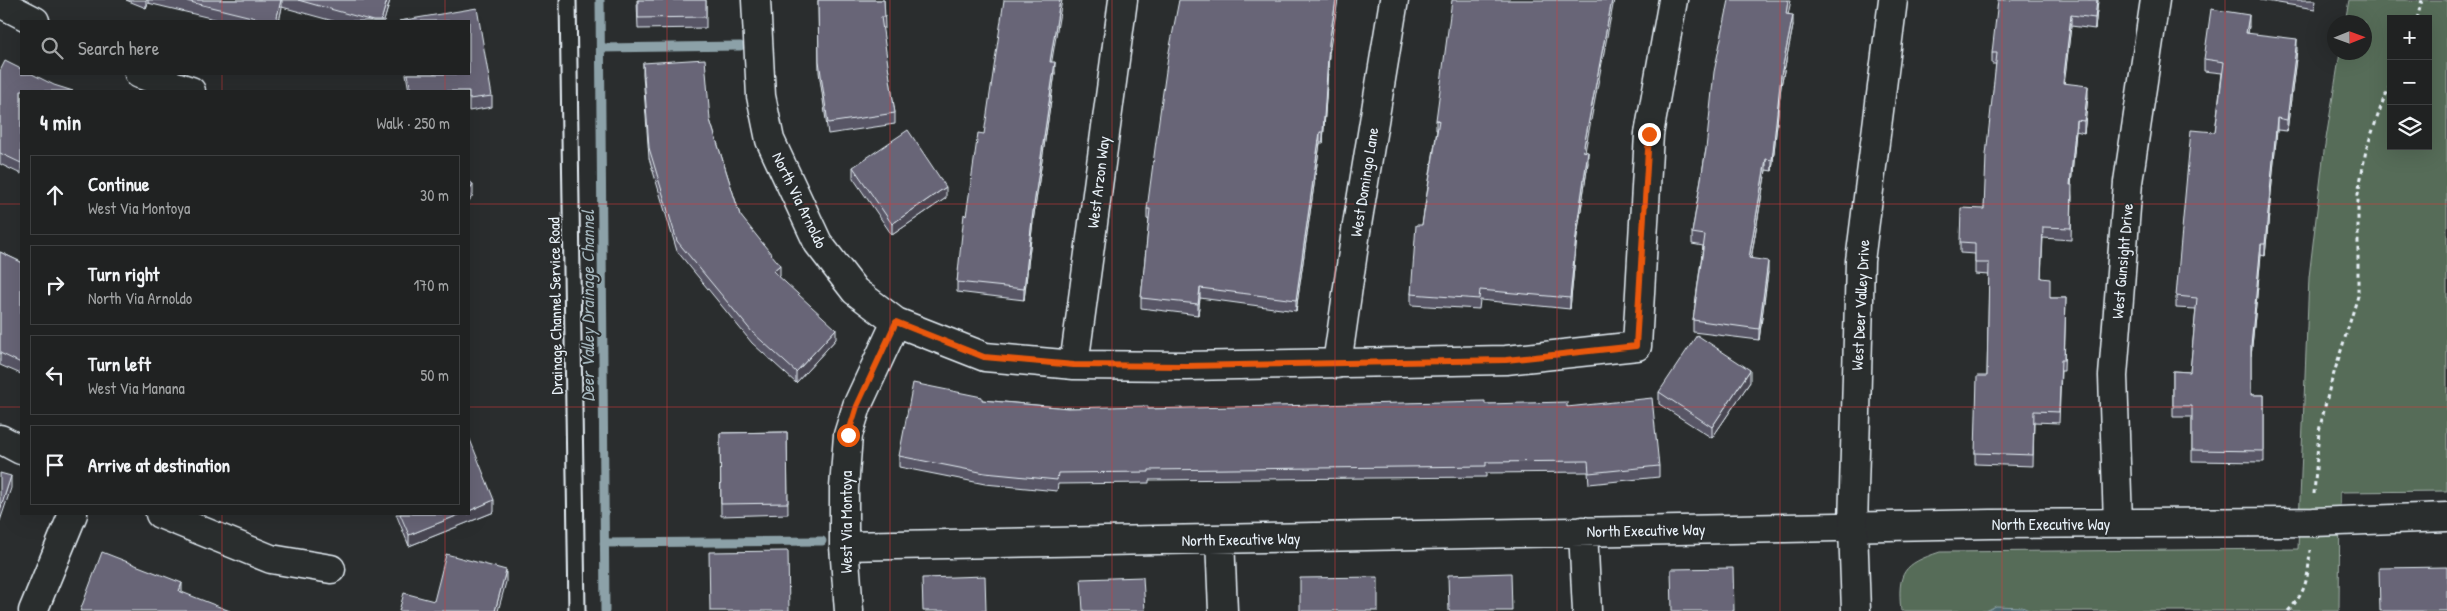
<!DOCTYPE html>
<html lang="en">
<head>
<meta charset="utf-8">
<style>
	body { margin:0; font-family:"Patrick Hand",sans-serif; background:#2d2f2f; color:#f1f3f6 }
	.controls { position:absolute; right:15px; top:15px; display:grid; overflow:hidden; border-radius:0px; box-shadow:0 5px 20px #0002 }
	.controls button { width:45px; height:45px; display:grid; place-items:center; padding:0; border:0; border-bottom:1px solid #3d3f40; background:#202222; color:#f1f3f6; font:25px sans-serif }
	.compass { position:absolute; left:2327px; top:15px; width:45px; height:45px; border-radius:50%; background:#202222; box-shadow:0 5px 20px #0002; rotate:89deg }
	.stop { position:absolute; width:15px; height:15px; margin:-11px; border:4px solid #ea580c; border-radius:50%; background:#fff }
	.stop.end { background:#ea580c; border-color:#fff; box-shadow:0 1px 5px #0008 }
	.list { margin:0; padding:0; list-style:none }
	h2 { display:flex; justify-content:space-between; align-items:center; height:65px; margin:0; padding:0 20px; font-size:21px }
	h2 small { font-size:16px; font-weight:400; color:#a2a4a5 }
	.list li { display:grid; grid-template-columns:32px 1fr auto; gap:15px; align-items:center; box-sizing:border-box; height:80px; margin:0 10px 10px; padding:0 10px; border:1px solid #3d3f40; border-radius:0px }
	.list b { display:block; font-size:19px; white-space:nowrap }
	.list p { margin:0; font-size:16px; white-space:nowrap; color:#a2a4a5 }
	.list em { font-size:16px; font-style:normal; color:#a2a4a5 }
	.icon { flex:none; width:28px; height:28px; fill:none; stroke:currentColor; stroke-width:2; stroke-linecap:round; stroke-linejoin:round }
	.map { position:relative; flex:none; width:2447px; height:611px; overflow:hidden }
	.search { position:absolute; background:#202222; box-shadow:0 5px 20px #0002; left:20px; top:20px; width:450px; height:55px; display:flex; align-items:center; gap:12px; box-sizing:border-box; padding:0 18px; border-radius:0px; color:#a2a4a5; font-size:19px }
	.panel { position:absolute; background:#202222; box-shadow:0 5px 20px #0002; left:20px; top:90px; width:450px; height:425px; border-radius:0px }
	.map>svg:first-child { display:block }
	.green { fill:#576c58; stroke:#a0aea8; fill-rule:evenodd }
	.water { fill:#4e6b72; stroke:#8ca1a8 }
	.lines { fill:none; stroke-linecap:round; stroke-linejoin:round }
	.stream { stroke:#8ca1a8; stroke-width:9 }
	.lane-casing { stroke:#e8f1f8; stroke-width:19 }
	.street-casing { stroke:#e8f1f8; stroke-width:31 }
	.secondary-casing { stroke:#e8f1f8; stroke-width:31 }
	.path { stroke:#e8f1f8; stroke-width:3; stroke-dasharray:4 4; stroke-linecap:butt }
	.lane { stroke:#2a2d2e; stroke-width:15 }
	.street { stroke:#2a2d2e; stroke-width:28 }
	.secondary { stroke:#2a2d2e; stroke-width:28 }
	.wall { fill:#595766; stroke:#e8f1f8 }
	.shaded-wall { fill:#484753; stroke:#e8f1f8 }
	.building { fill:#676577; stroke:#e8f1f8 }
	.route { stroke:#ea580c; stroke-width:6 }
	.grid { fill:none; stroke:#d83c3d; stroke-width:1; stroke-opacity:0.55 }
	.labels { text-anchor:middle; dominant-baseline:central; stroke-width:4; stroke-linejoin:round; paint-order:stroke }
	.street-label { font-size:16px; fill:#e8f1f8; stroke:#2a2d2e }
	.water-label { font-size:18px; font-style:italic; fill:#a3b5bc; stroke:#2a2d2e }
</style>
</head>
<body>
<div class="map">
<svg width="2447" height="611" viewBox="0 0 2447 611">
	<rect width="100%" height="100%" fill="#2a2d2e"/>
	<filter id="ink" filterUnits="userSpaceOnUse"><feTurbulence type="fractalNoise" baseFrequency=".02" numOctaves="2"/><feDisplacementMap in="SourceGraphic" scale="10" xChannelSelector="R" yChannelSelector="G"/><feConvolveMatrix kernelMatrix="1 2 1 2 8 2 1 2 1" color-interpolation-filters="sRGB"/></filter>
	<g filter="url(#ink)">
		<path class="green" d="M 2349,0 L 2447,0 L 2447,491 L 2340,492 L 2339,611 L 1901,611 C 1897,572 1903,564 1940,552 L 2298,549 L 2309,277 L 2324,151 L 2340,53 L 2364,52 L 2364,22 L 2345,22 ZM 2391,19 L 2428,19 L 2428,146 L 2391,146 Z"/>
		<path class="water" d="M 1996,606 L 2022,607 L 2031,611 L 1986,611 Z"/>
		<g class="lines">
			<path class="stream" d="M 600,0 L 605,611
				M 601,48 L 740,46
				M 604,543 L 822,541"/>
			<defs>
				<path id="lane" d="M 568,0 L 577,611"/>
				<path id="street" d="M 756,0 L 761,96 L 770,140 L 818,243 L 855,291 L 896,322 L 985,357 L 1074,365 L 1186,366 L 1506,360 L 1637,346 L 1649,134 L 1673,0
					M 0,3 L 35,21
					M 139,74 L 191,91
					M 1337,364 L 1356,231 L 1394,0
					M 1074,365 L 1123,0
					M 0,439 L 21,450
					M 160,514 L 271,559 L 331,569
					M 2118,523 L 2113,376 L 2128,182 L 2155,0
					M 1583,531 L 1587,611
					M 1220,539 L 1223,611
					M 844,546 L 1991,524 L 2313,522 L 2447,517
					M 33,611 L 73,514
					M 849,611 L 844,546 L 844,488 L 848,435 L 857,406 L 896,322"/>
				<path id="secondary" d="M 1856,611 L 1853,527 L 1860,261 L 1893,0"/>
			</defs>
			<use href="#lane" class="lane-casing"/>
			<use href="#street" class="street-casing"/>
			<use href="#secondary" class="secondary-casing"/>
			<path class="path" d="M 2417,19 L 2422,0
				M 2314,494 L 2319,431 L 2330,386 L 2358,296 L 2358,194 L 2366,150 L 2383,101 L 2391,84
				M 2288,611 C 2307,591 2308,577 2310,550"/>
			<use href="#lane" class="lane"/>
			<use href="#street" class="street"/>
			<use href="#secondary" class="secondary"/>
		</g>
		<path class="wall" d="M 126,0 L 390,0 L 384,21 L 333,21 L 282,7 L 279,21 L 223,21 L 148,3 L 146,8 Z
			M 637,0 L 706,0 L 706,28 L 638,29 Z
			M 818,0 L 884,0 L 885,28 L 882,28 L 895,113 L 895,124 L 828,134 L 819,72 Z
			M 2098,0 L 2095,29 L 2071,26 L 2064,83 L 2088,97 L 2084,133 L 2076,131 L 2071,185 L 2072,197 L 2071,240 L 2043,238 L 2041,278 L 2050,298 L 2066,298 L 2064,371 L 2061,371 L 2059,423 L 2034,422 L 2033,466 L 1975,464 L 1975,453 L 1987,376 L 1989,275 L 1975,274 L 1975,254 L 1960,253 L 1960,242 L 1984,209 L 1996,64 L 1992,64 L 1992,53 Z
			M 2260,0 L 2316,0 L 2315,9 Z
			M 1788,14 L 1793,26 L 1781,86 L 1772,171 L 1766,170 L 1751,259 L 1768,272 L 1759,340 L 1693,332 L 1693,320 L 1703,246 L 1692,244 L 1692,233 L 1706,149 Z
			M 2249,26 L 2248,33 L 2297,50 L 2287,131 L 2277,130 L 2265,256 L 2261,255 L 2251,356 L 2251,395 L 2264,395 L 2264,462 L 2192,461 L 2192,417 L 2173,417 L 2173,371 L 2190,372 L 2196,309 L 2176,308 L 2176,296 L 2215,132 L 2222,73 L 2204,71 L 2204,59 Z
			M 1329,54 L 1323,143 L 1320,143 L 1296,311 L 1200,298 L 1198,315 L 1141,308 L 1141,298 L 1149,220 L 1147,219 L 1147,209 Z
			M 1052,62 L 1055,73 L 1033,221 L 1024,300 L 957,292 L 957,282 L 966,216 L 984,134 Z
			M 643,63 L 710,120 L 740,215 L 780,276 L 779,277 L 836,339 L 796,383 L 752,343 L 677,251 L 649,158 L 643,74 Z
			M 0,71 L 21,91 L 21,174 L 0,164 Z
			M 406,74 L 469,74 L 492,96 L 492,107 L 469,111 L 469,91 L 409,91 Z
			M 1436,120 L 1585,152 L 1588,163 L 1577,236 L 1570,309 L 1480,300 L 1479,309 L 1411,305 L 1411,294 L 1437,130 L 1436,130 Z
			M 853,167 L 946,198 L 892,235 L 853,178 Z
			M 0,252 L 21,262 L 21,374 L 0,365 Z
			M 1750,382 L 1712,438 L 1659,404 L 1659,392 Z
			M 982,400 L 1068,408 L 1148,409 L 1485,404 L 1567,407 L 1659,466 L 1659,477 L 1589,484 L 1588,472 L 1486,473 L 1486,477 L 1149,480 L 1149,483 L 1058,484 L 1057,491 L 985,484 L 899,467 L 899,456 Z
			M 787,432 L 788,514 L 721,516 L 720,433 Z
			M 494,512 L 409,546 L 396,514 L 469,514 Z"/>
		<path class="shaded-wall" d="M 146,0 L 148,0 L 148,3 L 146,8 Z
			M 281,0 L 282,0 L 282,7 L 279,21 L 276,21 Z
			M 387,0 L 390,0 L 384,21 L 381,21 Z
			M 1060,0 L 1062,0 L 1050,72 L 1050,62 Z
			M 1336,0 L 1338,0 L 1329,54 L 1323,143 L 1323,132 L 1329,43 Z
			M 1612,0 L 1614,0 L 1583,162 L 1583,151 Z
			M 1788,0 L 1791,0 L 1786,25 L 1786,14 Z
			M 2097,0 L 2098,0 L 2095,29 L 2095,18 Z
			M 1793,15 L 1793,26 L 1781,86 L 1772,171 L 1772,160 L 1781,75 Z
			M 2071,15 L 2071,26 L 2063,94 L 2063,83 Z
			M 2249,15 L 2249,26 L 2246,44 L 2246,33 Z
			M 2297,39 L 2297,50 L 2287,131 L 2287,120 Z
			M 1055,62 L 1055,73 L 1033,221 L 1024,300 L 1024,289 L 1033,211 Z
			M 2088,86 L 2088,97 L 2084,133 L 2084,121 Z
			M 2277,118 L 2277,130 L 2265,256 L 2265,244 Z
			M 2076,120 L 2076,131 L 2070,197 L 2070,185 Z
			M 1320,132 L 1320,143 L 1296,311 L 1296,300 Z
			M 1588,152 L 1588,163 L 1577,236 L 1570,309 L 1570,298 L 1577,226 Z
			M 1766,159 L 1766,170 L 1749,270 L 1749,258 Z
			M 473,184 L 473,195 L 469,201 L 469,190 Z
			M 946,187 L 946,198 L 892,235 L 892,224 Z
			M 2261,244 L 2261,255 L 2251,356 L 2251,345 Z
			M 1768,261 L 1768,272 L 1759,340 L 1759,329 Z
			M 780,265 L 780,276 L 773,281 L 773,271 Z
			M 1200,288 L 1200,298 L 1198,315 L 1198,304 Z
			M 836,329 L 836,339 L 796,383 L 796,372 Z
			M 1750,370 L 1750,382 L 1712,438 L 1712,427 Z
			M 11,476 L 11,488 L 0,521 L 0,510 Z
			M 494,500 L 494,512 L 409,546 L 409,535 L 461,514 L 469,514 L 469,511 Z
			M 506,570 L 506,582 L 498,611 L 495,611 Z
			M 182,583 L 182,594 L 179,591 Z"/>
		<path class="building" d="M 182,0 L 281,0 L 276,21 L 268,21 Z
			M 298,0 L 387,0 L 381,21 L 373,21 Z
			M 638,0 L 706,0 L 706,17 L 638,18 Z
			M 818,0 L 884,0 L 885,17 L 881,17 L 895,113 L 828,123 L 819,61 Z
			M 1004,0 L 1060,0 L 1050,62 L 1055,62 L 1033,211 L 1024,289 L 957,282 L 964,214 L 966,216 L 978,133 L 984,134 Z
			M 1179,0 L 1336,0 L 1329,43 L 1323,132 L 1320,132 L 1296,300 L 1200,288 L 1198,304 L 1141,298 L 1150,209 L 1147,209 L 1156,141 L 1168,57 Z
			M 1452,0 L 1612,0 L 1583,151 L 1588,152 L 1577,226 L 1570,298 L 1480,290 L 1479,299 L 1411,294 L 1416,225 L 1422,225 L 1439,120 L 1436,120 Z
			M 1729,0 L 1788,0 L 1786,14 L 1793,15 L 1781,75 L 1772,160 L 1766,159 L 1749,258 L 1768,261 L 1759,329 L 1693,320 L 1705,235 L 1692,233 L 1706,149 L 1714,72 Z
			M 1998,0 L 2097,0 L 2095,18 L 2071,15 L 2063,83 L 2088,86 L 2084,121 L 2076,120 L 2070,185 L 2072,185 L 2071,228 L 2043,227 L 2041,278 L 2050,279 L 2050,298 L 2066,298 L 2064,360 L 2061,360 L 2059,412 L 2034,411 L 2033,455 L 1975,453 L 1977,376 L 1987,376 L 1989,263 L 1975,263 L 1975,243 L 1960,242 L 1961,208 L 1984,209 L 1986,155 L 1997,53 L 1992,53 Z
			M 477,8 L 492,96 L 469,99 L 469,91 L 411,91 L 408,74 L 469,74 L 469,21 L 399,21 Z
			M 2211,9 L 2249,15 L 2246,33 L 2297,39 L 2287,120 L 2277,118 L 2265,244 L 2261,244 L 2251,345 L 2251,395 L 2264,395 L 2264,451 L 2192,450 L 2192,406 L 2173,406 L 2173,371 L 2190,372 L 2197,298 L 2176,296 L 2191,130 L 2215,132 L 2224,62 L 2204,59 Z
			M 705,59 L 710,120 L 740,215 L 780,265 L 773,271 L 836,329 L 796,372 L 752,332 L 677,241 L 649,148 L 643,63 Z
			M 5,61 L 21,69 L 21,74 L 32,74 L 54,85 L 73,91 L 21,91 L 21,163 L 0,153 L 0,71 Z
			M 908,130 L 946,187 L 892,224 L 853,167 Z
			M 469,181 L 473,184 L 469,190 Z
			M 0,252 L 21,262 L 21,363 L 0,353 Z
			M 1697,335 L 1750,370 L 1712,427 L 1659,392 Z
			M 913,383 L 982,397 L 982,400 L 1068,408 L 1148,406 L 1148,409 L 1485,401 L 1485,404 L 1567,402 L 1567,407 L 1652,398 L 1659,466 L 1589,473 L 1588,461 L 1486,462 L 1486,466 L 1149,470 L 1149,472 L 1058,473 L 1057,480 L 985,473 L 899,456 Z
			M 787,432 L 788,503 L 721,504 L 720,433 Z
			M 469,437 L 494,500 L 469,511 Z
			M 0,473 L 11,476 L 0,510 Z
			M 400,514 L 461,514 L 409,535 Z
			M 788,551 L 789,611 L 710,611 L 709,552 Z
			M 102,552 L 182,583 L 179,591 L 230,611 L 80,611 Z
			M 446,554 L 506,570 L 495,611 L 399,611 L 404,593 L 434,601 Z
			M 2447,567 L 2447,611 L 2380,611 L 2379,568 Z
			M 1733,568 L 1734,611 L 1672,611 L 1671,569 Z
			M 1511,573 L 1512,611 L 1449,611 L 1448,575 Z
			M 985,576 L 986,611 L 923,611 L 922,578 Z
			M 1143,577 L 1145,611 L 1083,611 L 1081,579 Z
			M 1378,577 L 1378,611 L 1300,611 L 1300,578 Z"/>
	</g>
	<g class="lines" filter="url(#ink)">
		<path class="route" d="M 848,435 L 857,406 L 896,322 L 984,357 L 1074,365 L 1186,366 L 1506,360 L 1636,346 L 1649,134"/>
	</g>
	<path class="grid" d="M 222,0 L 222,21M 445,0 L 445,21M 667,0 L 667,611M 890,0 L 890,611M 1112,0 L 1112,611M 1335,0 L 1335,611M 1557,0 L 1557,611M 1780,0 L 1780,611M 2002,0 L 2002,611M 2225,0 L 2225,611M 222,74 L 222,91M 445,74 L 445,91M 0,204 L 21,204M 469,204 L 2447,204M 0,407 L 21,407M 469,407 L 2447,407M 222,514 L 222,611M 445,514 L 445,611"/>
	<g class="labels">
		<g class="street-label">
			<text transform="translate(1098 182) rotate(-83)">West Arzon Way</text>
			<text transform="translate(1364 182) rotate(-81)">West Domingo Lane</text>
			<text transform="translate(800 200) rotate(64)">North Via Arnoldo</text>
			<text transform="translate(2122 261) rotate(-85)">West Gunsight Drive</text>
			<text transform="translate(1860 305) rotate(-87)">West Deer Valley Drive</text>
			<text transform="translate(555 306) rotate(-91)">Drainage Channel Service Road</text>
			<text transform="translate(846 522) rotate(-90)">West Via Montoya</text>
			<text x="2051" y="524">North Executive Way</text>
			<text transform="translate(1646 530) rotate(-1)">North Executive Way</text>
			<text transform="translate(1241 539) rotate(-1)">North Executive Way</text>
		</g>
		<g class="water-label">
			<text transform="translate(587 306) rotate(-90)">Deer Valley Drainage Channel</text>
		</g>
	</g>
</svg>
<div class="controls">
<button>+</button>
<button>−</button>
<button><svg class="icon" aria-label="layers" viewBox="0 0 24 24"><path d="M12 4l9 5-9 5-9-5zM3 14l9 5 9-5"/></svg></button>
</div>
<svg class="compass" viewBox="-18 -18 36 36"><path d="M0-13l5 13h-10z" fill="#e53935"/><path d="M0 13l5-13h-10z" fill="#a2a4a5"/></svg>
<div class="stop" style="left:848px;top:435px"></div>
<div class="stop end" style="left:1649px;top:134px"></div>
<div class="search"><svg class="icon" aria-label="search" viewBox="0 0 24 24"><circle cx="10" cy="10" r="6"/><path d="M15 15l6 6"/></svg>Search here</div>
<section class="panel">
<h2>4 min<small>Walk · 250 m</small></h2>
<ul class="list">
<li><svg class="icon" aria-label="ahead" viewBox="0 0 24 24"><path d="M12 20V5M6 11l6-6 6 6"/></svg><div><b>Continue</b><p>West Via Montoya</p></div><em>30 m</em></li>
<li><svg class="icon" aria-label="right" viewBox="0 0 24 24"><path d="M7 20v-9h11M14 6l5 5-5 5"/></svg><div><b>Turn right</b><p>North Via Arnoldo</p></div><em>170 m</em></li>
<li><svg class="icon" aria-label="left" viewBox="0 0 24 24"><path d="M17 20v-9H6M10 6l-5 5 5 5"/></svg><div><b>Turn left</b><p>West Via Manana</p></div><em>50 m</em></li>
<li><svg class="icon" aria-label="arrive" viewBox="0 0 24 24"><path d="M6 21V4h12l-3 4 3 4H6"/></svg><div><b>Arrive at destination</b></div></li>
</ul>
</section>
</div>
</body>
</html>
